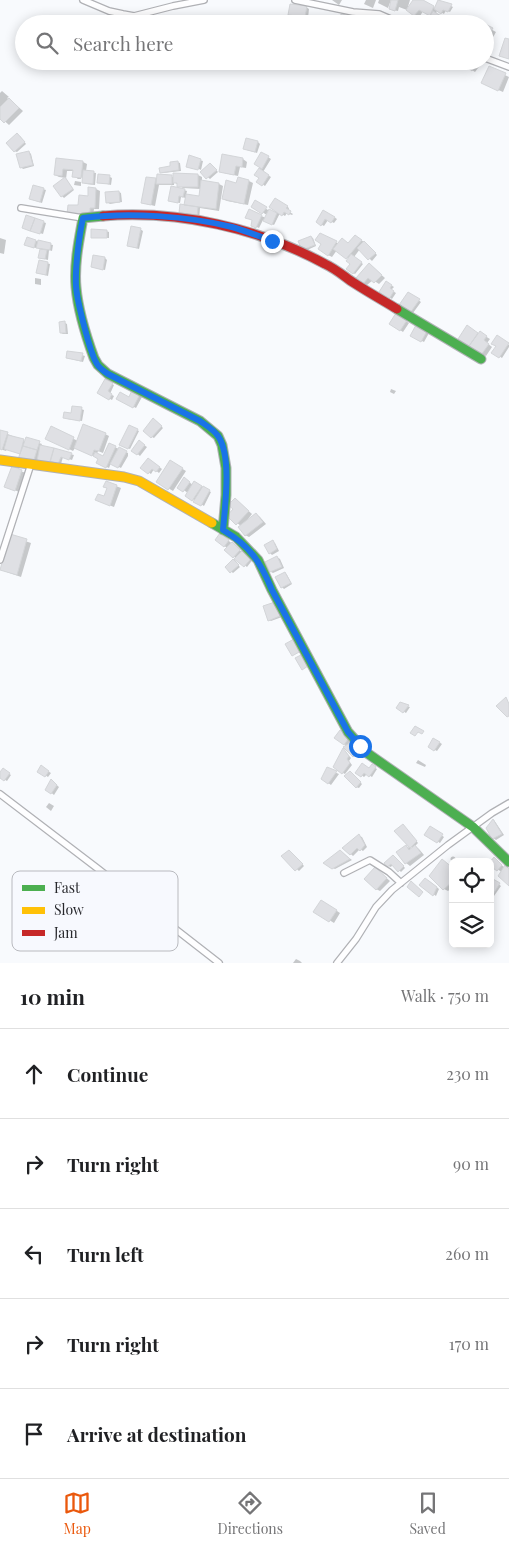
<!DOCTYPE html>
<html lang="en">
<head>
<meta charset="utf-8">
<style>
	body { margin:0; font-family:"Playfair Display",serif; background:#f2f2f2; color:#202124 }
	.controls { position:absolute; right:15px; bottom:15px; display:grid; overflow:hidden; border-radius:8px; box-shadow:0 2px 12px #0003 }
	.controls button { width:45px; height:45px; display:grid; place-items:center; padding:0; border:0; border-bottom:1px solid #e0e0e0; background:#fff; color:#202124; font:25px sans-serif }
	.stop { position:absolute; width:15px; height:15px; margin:-11px; border:4px solid #1a73e8; border-radius:50%; background:#fff }
	.stop.end { background:#1a73e8; border-color:#fff; box-shadow:0 1px 5px #0008 }
	.list { margin:0; padding:0; list-style:none }
	h2 { display:flex; justify-content:space-between; align-items:center; height:65px; margin:0; padding:0 20px; font-size:21px }
	h2 small { font-size:16px; font-weight:400; color:#757577 }
	.list li { display:grid; grid-template-columns:32px 1fr auto; gap:15px; align-items:center; box-sizing:border-box; height:90px; padding:0 20px; border-top:1px solid #e0e0e0 }
	.list b { display:block; font-size:19px; white-space:nowrap }
	.list em { font-size:16px; font-style:normal; color:#757577 }
	.icon { flex:none; width:28px; height:28px; fill:none; stroke:currentColor; stroke-width:2; stroke-linecap:round; stroke-linejoin:round }
	.map { position:relative; flex:none; width:509px; height:963px; overflow:hidden }
	.search { position:absolute; background:#fff; box-shadow:0 2px 12px #0003; left:15px; right:15px; top:15px; height:55px; display:flex; align-items:center; gap:12px; box-sizing:border-box; padding:0 18px; border-radius:28px; color:#757577; font-size:19px }
	.sheet { height:515px; background:#fff }
	nav { display:flex; justify-content:space-around; align-items:center; box-sizing:border-box; height:70px; border-top:1px solid #e0e0e0; background:#fff; font-size:14px; color:#757577 }
	nav a { display:grid; justify-items:center; gap:2px }
	nav .on { color:#ea580c }
	.map>svg:first-child { display:block }
	.shadow { fill:#0003 }
	.building { fill:#dfe0e4; stroke:#d3d5d8 }
	.lines { fill:none; stroke-linecap:round; stroke-linejoin:round }
	.street-casing { stroke:#b0b1b5; stroke-width:8 }
	.fast-casing { stroke:#b0b1b5; stroke-width:11 }
	.slow-casing { stroke:#b0b1b5; stroke-width:11 }
	.jam-casing { stroke:#b0b1b5; stroke-width:11 }
	.street { stroke:#fefeff; stroke-width:5.5 }
	.fast { stroke:#4caf50; stroke-width:9 }
	.slow { stroke:#ffc107; stroke-width:9 }
	.jam { stroke:#c62828; stroke-width:9 }
	.route { stroke:#1a73e8; stroke-width:6 }
	.key { fill:#f7f9fe; stroke:#b9babf; stroke-width:1 }
	.key-label { font-size:14px; fill:#27282c }
</style>
</head>
<body>
<div class="map">
<svg width="509" height="963" viewBox="0 0 509 963">
	<rect width="100%" height="100%" fill="#f8fafd"/>
	<path class="shadow" d="M 332,0 L 342,0 L 339,5 Z
		M 366,0 L 376,0 L 373,8 L 364,4 Z
		M 379,0 L 391,0 L 388,8 L 378,3 Z
		M 393,0 L 410,0 L 407,10 L 399,7 L 398,11 L 393,10 Z
		M 415,0 L 421,0 L 436,9 L 451,6 L 453,7 L 450,12 L 446,10 L 444,14 L 437,10 L 436,14 L 449,22 L 448,24 L 426,24 L 431,16 L 423,11 L 419,18 L 408,10 Z
		M 306,7 L 309,9 L 308,18 L 289,14 Z
		M 342,16 L 358,18 L 360,19 L 357,24 L 344,23 L 341,22 Z
		M 369,17 L 371,19 L 370,24 L 360,24 Z
		M 381,19 L 383,20 L 389,24 L 378,24 Z
		M 472,19 L 478,22 L 481,24 L 469,24 Z
		M 485,26 L 496,32 L 486,50 L 485,49 Z
		M 478,61 L 481,64 L 475,72 L 472,70 Z
		M 490,68 L 509,77 L 503,92 L 487,85 Z
		M 2,91 L 9,97 L 7,98 L 13,102 L 23,111 L 9,125 L 0,117 L 0,93 Z
		M 20,136 L 26,144 L 17,152 L 14,151 Z
		M 258,142 L 260,144 L 257,153 L 247,150 Z
		M 29,152 L 31,154 L 34,166 L 23,169 L 21,167 Z
		M 262,153 L 271,159 L 263,172 L 271,177 L 265,186 L 258,181 L 260,178 L 256,175 L 261,167 Z
		M 223,156 L 243,159 L 247,162 L 246,168 L 240,167 L 238,176 L 224,173 L 220,171 Z
		M 190,157 L 203,161 L 201,170 L 193,166 L 193,169 L 188,167 Z
		M 57,159 L 83,162 L 87,164 L 86,171 L 96,173 L 95,185 L 86,184 L 84,183 L 84,176 L 82,176 L 81,179 L 78,179 L 74,176 L 74,171 L 67,171 L 66,179 L 74,190 L 64,198 L 62,196 L 54,186 L 66,178 L 59,177 L 55,175 Z
		M 177,162 L 180,163 L 181,171 L 163,173 L 161,172 L 172,168 Z
		M 210,164 L 218,172 L 210,179 L 202,172 Z
		M 198,175 L 202,177 L 202,182 L 219,184 L 223,186 L 219,211 L 200,208 L 199,220 L 189,214 L 180,212 L 185,206 L 186,198 L 181,197 L 180,203 L 170,201 L 184,190 L 187,191 L 186,195 L 200,197 L 201,189 L 183,188 L 174,182 L 174,185 L 159,185 L 155,206 L 142,203 L 155,179 L 158,181 L 158,176 L 174,177 Z
		M 110,177 L 112,178 L 111,185 L 99,182 Z
		M 75,181 L 81,182 L 81,186 L 74,185 Z
		M 249,181 L 253,183 L 248,205 L 227,201 L 223,199 L 237,184 Z
		M 89,188 L 96,189 L 100,191 L 99,209 L 94,209 L 93,216 L 72,215 L 89,197 Z
		M 43,189 L 46,190 L 42,203 L 30,199 Z
		M 119,192 L 121,193 L 122,202 L 110,204 L 107,202 Z
		M 275,199 L 289,208 L 288,211 L 293,214 L 292,215 L 287,213 L 285,216 L 280,213 L 274,225 L 263,220 L 259,228 L 252,225 L 253,220 L 250,211 L 266,218 L 267,215 L 252,206 L 255,202 L 268,210 L 278,213 Z
		M 324,211 L 337,219 L 334,223 L 328,220 L 324,226 L 317,222 Z
		M 27,216 L 46,223 L 43,234 L 25,228 Z
		M 140,229 L 143,231 L 139,249 L 129,246 Z
		M 106,231 L 109,232 L 109,238 L 94,238 L 92,237 Z
		M 321,234 L 339,244 L 349,244 L 355,236 L 367,244 L 377,255 L 372,261 L 360,249 L 354,257 L 363,264 L 355,274 L 348,269 L 351,264 L 349,259 L 337,250 L 332,257 L 328,255 L 323,244 Z
		M 311,237 L 313,238 L 316,246 L 305,251 L 303,249 Z
		M 0,238 L 6,240 L 4,254 L 0,253 Z
		M 36,241 L 53,245 L 52,251 L 49,250 L 48,260 L 40,258 L 41,249 L 37,247 L 36,248 L 28,246 Z
		M 105,258 L 107,260 L 105,270 L 92,267 Z
		M 40,261 L 50,264 L 48,276 L 38,273 Z
		M 370,265 L 385,278 L 379,284 L 373,280 L 367,285 L 363,283 Z
		M 35,278 L 41,279 L 41,285 L 35,284 Z
		M 386,282 L 394,287 L 391,290 L 396,293 L 392,299 L 380,291 Z
		M 409,293 L 421,302 L 413,313 L 401,305 Z
		M 396,315 L 409,323 L 403,332 L 390,323 Z
		M 65,323 L 67,324 L 68,334 L 63,334 L 61,333 Z
		M 417,327 L 429,333 L 424,342 L 412,336 Z
		M 468,327 L 479,335 L 480,333 L 490,339 L 487,343 L 492,347 L 486,356 L 460,338 Z
		M 497,337 L 509,345 L 509,347 L 502,358 L 493,352 L 497,346 Z
		M 82,355 L 85,356 L 83,362 L 67,358 Z
		M 105,380 L 114,385 L 110,394 L 114,396 L 112,400 L 99,393 Z
		M 391,389 L 396,391 L 394,394 L 390,392 Z
		M 133,392 L 142,397 L 136,408 L 118,399 L 129,399 Z
		M 81,409 L 84,410 L 82,421 L 67,419 Z
		M 156,421 L 163,428 L 154,438 L 152,437 Z
		M 130,426 L 139,431 L 130,449 L 120,444 Z
		M 51,428 L 78,441 L 105,434 L 109,436 L 103,453 L 98,451 L 97,454 L 104,457 L 110,445 L 128,453 L 128,456 L 121,468 L 111,463 L 109,468 L 98,463 L 100,459 L 96,457 L 75,448 L 73,451 L 51,440 Z
		M 0,431 L 25,441 L 39,443 L 42,444 L 41,446 L 74,455 L 72,460 L 63,457 L 61,464 L 53,461 L 52,464 L 37,459 L 36,463 L 21,454 L 7,449 L 6,451 L 0,449 Z
		M 139,442 L 147,447 L 140,456 L 133,450 Z
		M 151,461 L 162,469 L 159,473 L 154,469 L 151,474 L 142,468 Z
		M 171,462 L 186,471 L 173,491 L 158,482 Z
		M 12,468 L 26,473 L 19,492 L 10,488 Z
		M 185,479 L 193,485 L 194,483 L 211,492 L 204,506 L 186,495 L 188,493 L 179,487 Z
		M 106,482 L 121,488 L 114,507 L 101,502 L 104,498 L 108,488 Z
		M 235,499 L 252,514 L 248,519 L 249,520 L 256,514 L 260,517 L 266,524 L 249,537 L 245,535 L 241,526 L 228,516 L 234,509 Z
		M 10,536 L 31,543 L 21,577 L 1,570 Z
		M 223,536 L 242,552 L 254,558 L 247,567 L 233,556 L 228,548 L 224,546 Z
		M 273,542 L 275,543 L 279,551 L 272,555 L 270,553 Z
		M 277,557 L 280,559 L 284,568 L 273,573 L 271,572 Z
		M 235,562 L 240,567 L 233,573 L 226,567 Z
		M 285,573 L 287,575 L 292,584 L 284,589 L 282,587 Z
		M 275,603 L 282,617 L 271,621 L 269,620 Z
		M 400,704 L 410,707 L 406,713 L 398,708 Z
		M 336,738 L 352,739 L 347,746 Z
		M 434,739 L 442,744 L 437,751 L 429,747 Z
		M 353,746 L 360,753 L 356,757 L 354,756 Z
		M 345,751 L 351,758 L 349,761 L 352,765 L 345,774 L 343,773 Z
		M 418,760 L 426,765 L 425,767 L 416,763 Z
		M 372,766 L 377,769 L 372,777 L 367,774 L 364,777 L 357,772 L 370,769 Z
		M 41,767 L 51,773 L 48,777 L 39,771 Z
		M 327,769 L 339,774 L 331,785 L 323,779 Z
		M 3,770 L 11,775 L 7,781 L 0,777 L 0,774 Z
		M 352,774 L 362,784 L 359,788 L 356,787 Z
		M 53,782 L 59,787 L 54,795 L 47,789 Z
		M 49,803 L 54,806 L 51,811 L 46,807 Z
		M 494,820 L 504,835 L 496,840 L 493,838 L 487,828 Z
		M 403,825 L 418,843 L 415,846 L 419,849 L 424,855 L 410,866 L 406,863 L 406,846 L 415,851 L 396,831 Z
		M 431,828 L 444,837 L 440,843 L 426,834 Z
		M 359,836 L 362,837 L 367,847 L 363,851 L 360,849 L 353,856 L 344,848 Z
		M 340,851 L 352,860 L 335,869 L 325,863 Z
		M 292,853 L 304,866 L 299,871 L 283,856 Z
		M450.5 859a2.5 2.5 0 1 1 5 0a2.5 2.5 0 1 1-5 0Z
		M 396,858 L 405,868 L 401,872 L 393,864 L 391,867 L 388,866 Z
		M 494,858 L 505,868 L 509,869 L 509,884 L 502,872 L 490,865 Z
		M 453,868 L 453,887 L 448,891 L 444,889 Z
		M 376,869 L 390,881 L 380,891 L 376,889 Z
		M 428,880 L 439,889 L 436,896 L 421,885 Z
		M 493,880 L 501,886 L 494,896 L 490,894 Z
		M 322,901 L 340,913 L 334,923 L 315,911 Z
		M 296,959 L 300,961 L 302,963 L 293,963 Z"/>
	<path class="building" d="M 391,0 L 398,0 L 395,11 L 389,9 Z
		M 413,0 L 423,0 L 434,6 L 430,16 L 419,10 L 414,16 L 406,10 Z
		M 438,0 L 452,4 L 448,12 L 443,10 L 441,14 L 434,9 Z
		M 290,4 L 307,6 L 305,17 L 288,15 Z
		M 433,11 L 446,19 L 443,24 L 425,24 Z
		M 341,14 L 358,17 L 354,24 L 349,24 L 340,22 Z
		M 360,15 L 369,16 L 367,24 L 358,24 Z
		M 485,24 L 493,28 L 485,41 Z
		M 505,38 L 509,39 L 509,59 L 499,56 Z
		M 464,61 L 479,61 L 480,62 L 472,71 L 462,63 Z
		M 489,66 L 506,73 L 498,91 L 481,83 Z
		M 9,98 L 19,108 L 4,123 L 0,119 L 0,107 Z
		M 17,133 L 25,142 L 14,152 L 6,143 Z
		M 246,138 L 258,141 L 255,152 L 243,149 Z
		M 29,151 L 33,165 L 20,168 L 16,154 Z
		M 261,152 L 269,156 L 262,169 L 254,164 Z
		M 222,154 L 243,158 L 242,167 L 236,166 L 234,175 L 219,172 Z
		M 189,155 L 201,159 L 198,170 L 186,167 Z
		M 56,158 L 83,161 L 81,178 L 72,177 L 73,170 L 63,169 L 62,176 L 54,175 Z
		M 178,161 L 179,170 L 160,173 L 159,168 L 170,166 L 170,162 Z
		M 210,163 L 217,170 L 206,179 L 200,172 Z
		M 259,168 L 269,175 L 262,186 L 256,182 L 259,178 L 254,175 Z
		M 83,170 L 94,171 L 93,184 L 82,183 Z
		M 173,173 L 198,174 L 198,187 L 177,187 L 177,183 L 173,183 Z
		M 98,174 L 110,175 L 109,184 L 97,183 Z
		M 157,174 L 172,175 L 172,184 L 156,184 Z
		M 65,177 L 73,189 L 61,197 L 53,186 Z
		M 146,177 L 156,178 L 151,205 L 141,203 Z
		M 238,177 L 249,180 L 244,204 L 222,199 L 226,180 L 236,183 Z
		M 201,180 L 219,183 L 216,209 L 184,205 L 186,194 L 199,196 Z
		M 33,185 L 44,188 L 40,202 L 29,199 Z
		M 171,186 L 185,189 L 183,197 L 179,196 L 178,203 L 168,201 Z
		M 88,187 L 96,188 L 95,208 L 90,208 L 90,215 L 67,214 L 68,205 L 78,205 L 79,195 L 88,196 Z
		M 119,191 L 120,202 L 106,203 L 105,192 Z
		M 275,198 L 288,206 L 286,208 L 291,211 L 289,215 L 284,212 L 282,216 L 269,207 Z
		M 255,200 L 267,207 L 262,214 L 251,207 Z
		M 180,204 L 198,207 L 197,219 L 187,218 L 188,214 L 179,213 Z
		M 249,209 L 262,215 L 256,228 L 251,226 L 252,220 L 245,218 Z
		M 269,209 L 277,213 L 272,225 L 263,221 Z
		M 323,210 L 335,217 L 331,223 L 325,219 L 321,226 L 316,222 Z
		M 26,215 L 35,218 L 30,231 L 22,228 Z
		M 35,218 L 44,221 L 40,234 L 30,231 Z
		M 131,226 L 141,228 L 137,248 L 127,246 Z
		M 91,229 L 107,230 L 107,238 L 91,238 Z
		M 320,233 L 337,241 L 328,256 L 318,249 L 321,244 L 315,240 Z
		M 355,235 L 362,240 L 346,259 L 333,249 L 342,238 L 348,243 Z
		M 311,236 L 315,245 L 302,250 L 298,241 Z
		M 27,237 L 36,240 L 34,248 L 24,245 Z
		M 38,240 L 51,243 L 50,250 L 36,248 Z
		M 364,241 L 376,253 L 368,260 L 357,248 Z
		M 40,249 L 47,250 L 45,259 L 38,258 Z
		M 351,254 L 362,262 L 353,274 L 346,269 L 350,264 L 346,261 Z
		M 93,255 L 105,257 L 103,270 L 91,267 Z
		M 39,260 L 48,262 L 46,275 L 36,273 Z
		M 369,263 L 382,275 L 374,283 L 368,278 L 363,284 L 356,278 Z
		M 386,281 L 392,285 L 390,288 L 394,291 L 389,299 L 379,292 Z
		M 408,292 L 420,299 L 410,313 L 399,305 Z
		M 396,313 L 407,320 L 400,331 L 389,324 Z
		M 65,321 L 66,333 L 60,333 L 59,322 Z
		M 416,325 L 427,331 L 421,342 L 410,336 Z
		M 467,325 L 478,333 L 469,346 L 458,339 Z
		M 480,331 L 487,336 L 484,340 L 489,344 L 481,355 L 469,346 Z
		M 497,335 L 509,343 L 499,358 L 491,353 L 496,346 L 491,344 Z
		M 67,351 L 83,353 L 81,361 L 66,358 Z
		M 105,379 L 113,383 L 108,391 L 112,394 L 109,400 L 97,393 Z
		M 132,390 L 140,394 L 133,408 L 116,399 L 120,392 L 129,397 Z
		M 72,406 L 82,407 L 80,421 L 63,418 L 64,412 L 71,413 Z
		M 153,418 L 162,426 L 151,438 L 143,431 Z
		M 83,424 L 106,433 L 99,451 L 94,450 L 92,456 L 74,448 Z
		M 129,425 L 138,429 L 128,449 L 119,445 Z
		M 51,426 L 74,437 L 69,450 L 45,439 Z
		M 0,430 L 8,432 L 2,450 L 0,449 Z
		M 8,435 L 24,439 L 20,454 L 4,449 Z
		M 26,437 L 40,441 L 37,450 L 23,446 Z
		M 139,440 L 145,445 L 137,455 L 131,451 Z
		M 109,443 L 116,446 L 106,468 L 96,463 L 98,459 L 93,456 L 95,452 L 103,456 Z
		M 40,445 L 54,448 L 50,463 L 37,461 Z
		M 23,446 L 37,450 L 33,463 L 18,459 Z
		M 119,447 L 127,451 L 118,468 L 110,464 Z
		M 54,448 L 72,453 L 69,460 L 61,457 L 58,464 L 50,461 Z
		M 148,458 L 160,467 L 156,472 L 152,469 L 148,474 L 140,468 Z
		M 170,460 L 183,468 L 168,490 L 156,482 Z
		M 12,466 L 22,470 L 15,491 L 4,487 Z
		M 184,477 L 190,482 L 183,492 L 177,488 Z
		M 106,481 L 117,485 L 110,506 L 95,500 L 98,494 L 104,496 L 107,488 L 103,487 Z
		M 194,481 L 202,486 L 192,501 L 185,496 Z
		M 203,486 L 210,490 L 201,506 L 193,502 Z
		M 235,498 L 249,511 L 236,525 L 227,516 L 233,509 L 228,505 Z
		M 256,513 L 263,522 L 245,536 L 238,527 Z
		M 220,533 L 229,540 L 224,547 L 215,540 Z
		M 10,534 L 27,539 L 17,575 L 0,570 Z
		M 273,540 L 277,549 L 269,554 L 264,545 Z
		M 232,542 L 240,550 L 233,558 L 224,550 Z
		M 244,549 L 253,556 L 244,567 L 234,559 Z
		M 277,556 L 282,567 L 270,572 L 265,562 Z
		M 233,559 L 239,565 L 230,573 L 225,567 Z
		M 285,572 L 291,583 L 281,588 L 275,577 Z
		M 275,602 L 280,616 L 268,621 L 263,606 Z
		M 294,639 L 301,651 L 292,656 L 285,644 Z
		M 305,653 L 311,664 L 302,670 L 295,658 Z
		M 506,697 L 509,704 L 509,716 L 507,717 L 496,706 Z
		M 400,702 L 409,705 L 403,713 L 396,708 Z
		M 415,726 L 424,731 L 422,734 L 418,732 L 415,736 L 410,733 Z
		M 340,730 L 350,736 L 344,745 L 334,738 Z
		M 433,738 L 440,742 L 434,751 L 428,747 Z
		M 350,743 L 359,751 L 353,757 L 343,747 Z
		M 343,748 L 349,756 L 347,759 L 350,763 L 342,774 L 333,767 Z
		M 362,763 L 369,768 L 372,764 L 376,767 L 369,777 L 364,773 L 361,777 L 355,773 Z
		M 41,765 L 49,771 L 45,777 L 37,772 Z
		M 327,767 L 337,771 L 328,784 L 321,779 Z
		M 3,768 L 10,773 L 4,781 L 0,778 L 0,772 Z
		M 350,771 L 361,782 L 356,788 L 344,776 Z
		M 51,779 L 57,785 L 51,794 L 45,790 Z
		M 493,819 L 502,834 L 492,839 L 486,828 Z
		M 403,824 L 417,841 L 410,848 L 394,831 Z
		M 430,826 L 443,834 L 437,843 L 424,835 Z
		M 359,834 L 365,845 L 360,851 L 357,848 L 350,855 L 342,848 Z
		M 406,845 L 409,850 L 415,845 L 421,853 L 405,864 L 396,852 Z
		M 289,850 L 303,864 L 295,871 L 281,856 Z
		M 340,850 L 350,859 L 332,869 L 323,863 Z
		M 393,855 L 404,866 L 398,872 L 391,864 L 387,867 L 384,863 Z
		M 494,857 L 502,865 L 497,871 L 490,866 L 490,862 Z
		M 442,859 L 453,868 L 453,881 L 443,890 L 429,876 Z
		M 505,865 L 509,869 L 509,886 L 498,876 Z
		M 375,867 L 387,878 L 376,890 L 364,879 Z
		M 425,878 L 437,887 L 433,896 L 419,885 Z
		M 493,879 L 500,883 L 492,896 L 490,895 L 490,882 Z
		M 411,881 L 423,892 L 419,897 L 407,887 Z
		M 321,900 L 337,910 L 329,922 L 313,912 Z"/>
	<g class="lines">
		<defs>
			<path id="street" d="M 83,0 L 109,11 L 123,14 L 134,16 L 173,6 L 204,0
				M 295,0 L 353,12 L 379,14 L 402,24
				M 485,58 L 509,67
				M 21,208 L 83,218
				M 0,560 L 31,464
				M 0,794 L 97,868 L 219,963
				M 344,873 L 370,860 L 389,872 L 401,883
				M 337,963 L 356,939 L 376,907 L 392,890 L 448,845 L 492,813 L 509,803"/>
			<path id="fast" d="M 103,216 L 83,218 C 79,240 74,264 76,287 C 78,311 86,336 94,358 L 98,365 L 108,374 L 200,421 L 218,436 L 222,445 L 226,468 L 226,495 L 223,530
				M 397,309 L 481,359
				M 212,523 L 236,537 L 258,560 L 272,590 L 348,732 L 367,753 L 473,827 L 509,862"/>
			<path id="slow" d="M 0,460 L 124,477 L 139,481 L 212,523"/>
			<path id="jam" d="M 103,216 C 179,210 259,228 325,264 C 336,269 345,277 354,283 C 368,292 382,300 397,309"/>
		</defs>
		<use href="#street" class="street-casing"/>
		<use href="#fast" class="fast-casing"/>
		<use href="#slow" class="slow-casing"/>
		<use href="#jam" class="jam-casing"/>
		<use href="#street" class="street"/>
		<use href="#fast" class="fast"/>
		<use href="#slow" class="slow"/>
		<use href="#jam" class="jam"/>
	</g>
	<g class="lines">
		<path class="route" d="M 272,241 C 259,236 246,231 232,227 C 188,216 128,212 83,218 C 79,236 75,268 76,286 C 77,301 90,353 97,364 C 100,369 104,371 108,374 L 200,421 C 207,426 214,430 218,436 C 232,456 225,506 223,530 C 250,546 260,561 272,590 L 348,732 L 360,746"/>
	</g>
	<rect x="12" y="871" width="166" height="80" rx="8" class="key"/>
	<rect x="22" y="885" width="23" height="6" fill="#4caf50"/>
	<rect x="22" y="907" width="23" height="7" fill="#ffc107"/>
	<rect x="22" y="930" width="23" height="6" fill="#c62828"/>
	<g class="key-label">
		<text x="54" y="893">Fast</text>
		<text x="54" y="915">Slow</text>
		<text x="54" y="938">Jam</text>
	</g>
</svg>
<div class="controls">
<button><svg class="icon" aria-label="locate" viewBox="0 0 24 24"><circle cx="12" cy="12" r="6"/><path d="M12 2v4M12 18v4M2 12h4M18 12h4"/></svg></button>
<button><svg class="icon" aria-label="layers" viewBox="0 0 24 24"><path d="M12 4l9 5-9 5-9-5zM3 14l9 5 9-5"/></svg></button>
</div>
<div class="stop" style="left:360px;top:746px"></div>
<div class="stop end" style="left:272px;top:241px"></div>
<div class="search"><svg class="icon" aria-label="search" viewBox="0 0 24 24"><circle cx="10" cy="10" r="6"/><path d="M15 15l6 6"/></svg>Search here</div>
</div>
<section class="sheet">
<h2>10 min<small>Walk · 750 m</small></h2>
<ul class="list">
<li><svg class="icon" aria-label="ahead" viewBox="0 0 24 24"><path d="M12 20V5M6 11l6-6 6 6"/></svg><div><b>Continue</b></div><em>230 m</em></li>
<li><svg class="icon" aria-label="right" viewBox="0 0 24 24"><path d="M7 20v-9h11M14 6l5 5-5 5"/></svg><div><b>Turn right</b></div><em>90 m</em></li>
<li><svg class="icon" aria-label="left" viewBox="0 0 24 24"><path d="M17 20v-9H6M10 6l-5 5 5 5"/></svg><div><b>Turn left</b></div><em>260 m</em></li>
<li><svg class="icon" aria-label="right" viewBox="0 0 24 24"><path d="M7 20v-9h11M14 6l5 5-5 5"/></svg><div><b>Turn right</b></div><em>170 m</em></li>
<li><svg class="icon" aria-label="arrive" viewBox="0 0 24 24"><path d="M6 21V4h12l-3 4 3 4H6"/></svg><div><b>Arrive at destination</b></div></li>
</ul>
</section>
<nav>
<a class="on"><svg class="icon" aria-label="map" viewBox="0 0 24 24"><path d="M3 6l6-2 6 2 6-2v14l-6 2-6-2-6 2zM9 4v14M15 6v14"/></svg>Map</a>
<a><svg class="icon" aria-label="directions" viewBox="0 0 24 24"><path d="M12 3l9 9-9 9-9-9zM9 14v-3h6M13 9l2 2-2 2"/></svg>Directions</a>
<a><svg class="icon" aria-label="saved" viewBox="0 0 24 24"><path d="M7 4h10v16l-5-4-5 4z"/></svg>Saved</a>
</nav>
</body>
</html>
